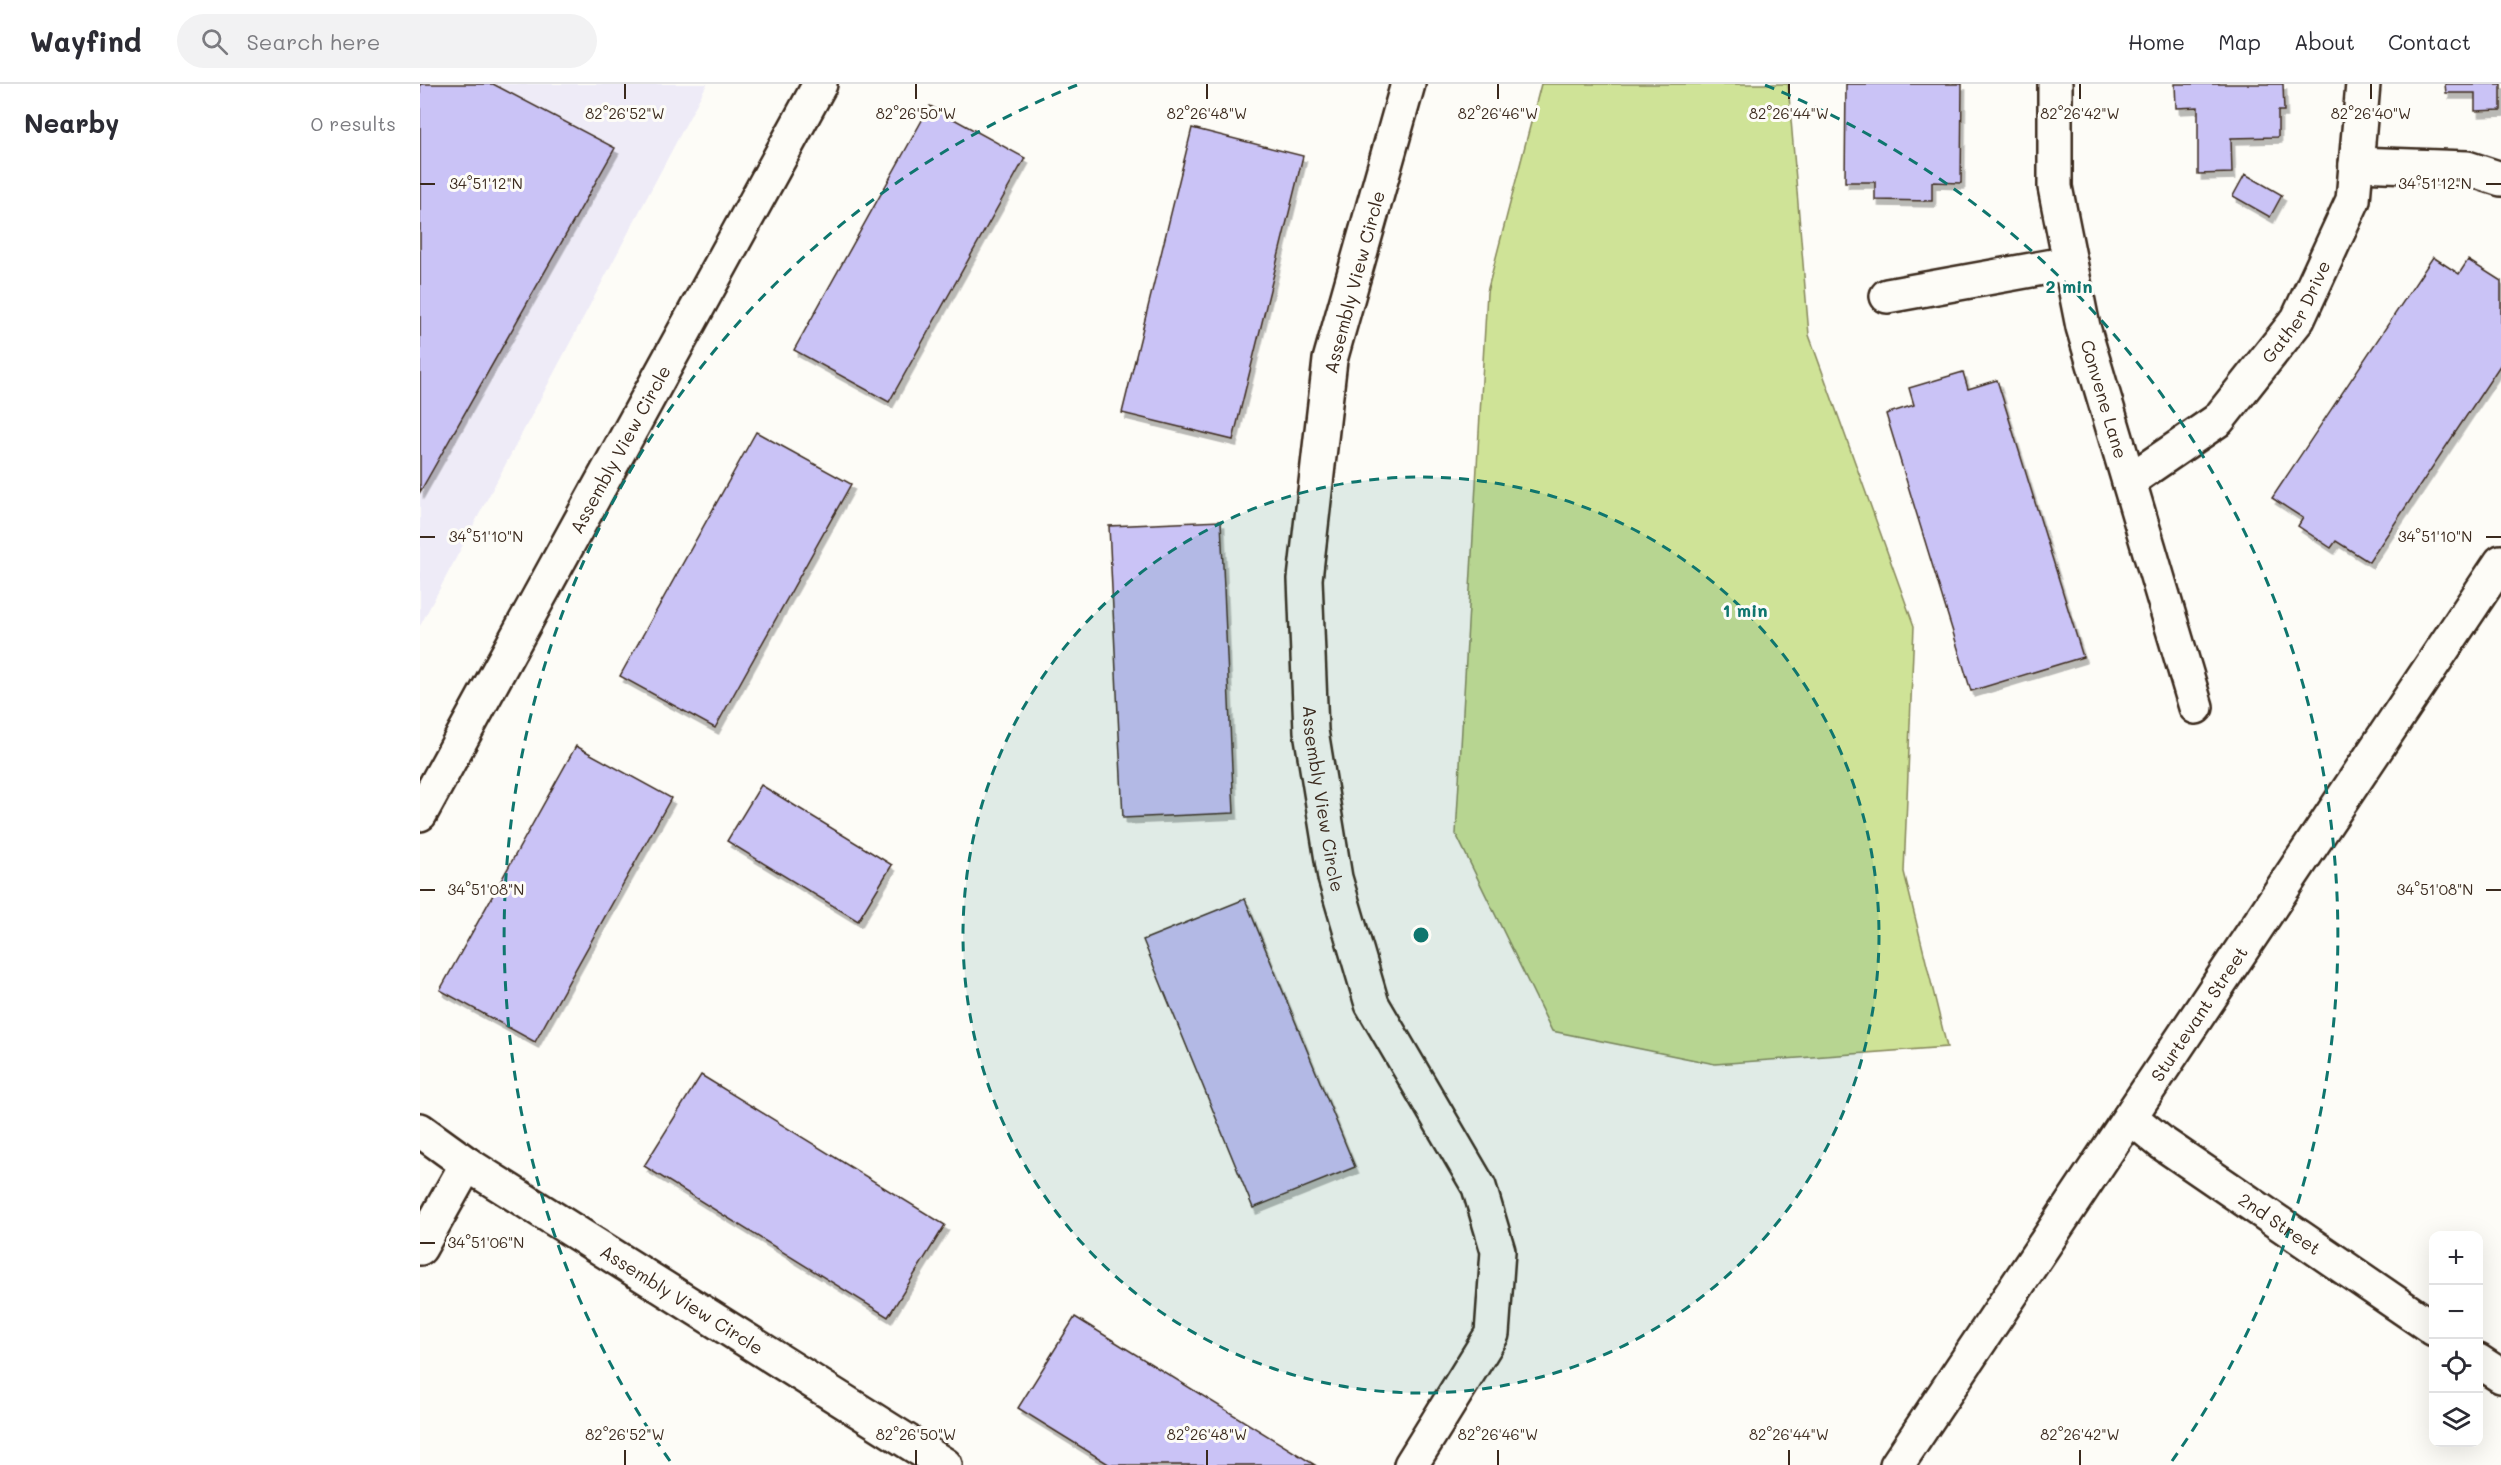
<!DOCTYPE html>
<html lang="en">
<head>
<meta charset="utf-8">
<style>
	body { margin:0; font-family:Mali,sans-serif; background:#f2f2f3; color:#2b2b33 }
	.controls { position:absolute; right:18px; bottom:18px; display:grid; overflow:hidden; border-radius:12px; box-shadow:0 6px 24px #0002 }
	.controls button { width:54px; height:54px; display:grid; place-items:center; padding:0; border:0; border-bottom:2px solid #e1e1e2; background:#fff; color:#2b2b33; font:30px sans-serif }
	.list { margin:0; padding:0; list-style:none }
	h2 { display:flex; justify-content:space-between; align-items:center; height:78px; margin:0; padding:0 24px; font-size:26px }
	h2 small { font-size:20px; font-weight:400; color:#7c7c81 }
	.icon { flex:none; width:33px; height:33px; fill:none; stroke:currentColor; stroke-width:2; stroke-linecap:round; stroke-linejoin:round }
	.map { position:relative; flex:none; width:2081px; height:1381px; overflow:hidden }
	header { display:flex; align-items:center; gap:36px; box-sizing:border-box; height:84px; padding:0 30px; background:#fff; border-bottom:2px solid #e1e1e2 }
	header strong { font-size:28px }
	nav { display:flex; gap:33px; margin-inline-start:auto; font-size:21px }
	.search { width:420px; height:54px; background:#f2f2f3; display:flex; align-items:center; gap:15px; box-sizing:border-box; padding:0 21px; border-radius:33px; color:#7c7c81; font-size:22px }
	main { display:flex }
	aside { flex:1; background:#fff }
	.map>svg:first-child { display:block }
	.built { fill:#eeebf7 }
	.green { fill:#cfe397; stroke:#85865a; stroke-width:1.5 }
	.building { fill:#cac3f6; stroke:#3b2a1e; stroke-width:1.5; filter:url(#shadow) }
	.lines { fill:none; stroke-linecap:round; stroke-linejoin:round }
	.minor-casing { stroke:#3b2a1e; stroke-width:38 }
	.minor { stroke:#fdfcf7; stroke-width:33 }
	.ticks { fill:none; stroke:#3b2a1e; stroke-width:2 }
	.ring { fill:none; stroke:#0f766e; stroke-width:3; stroke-dasharray:10 8 }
	.labels { text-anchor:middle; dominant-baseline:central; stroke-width:6; stroke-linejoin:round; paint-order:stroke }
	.street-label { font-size:18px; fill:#3b2a1e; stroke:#fdfcf7 }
	.ticks-label { font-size:15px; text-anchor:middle; fill:#3b2a1e; stroke:#fdfcf7; stroke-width:6; stroke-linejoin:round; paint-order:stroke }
	.centre { fill:#0f766e; stroke:#fdfcf7; stroke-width:3 }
	.ring-label { font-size:18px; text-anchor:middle; font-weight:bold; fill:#0f766e; stroke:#fdfcf7; stroke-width:6; stroke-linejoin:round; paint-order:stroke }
</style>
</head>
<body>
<header>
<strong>Wayfind</strong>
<div class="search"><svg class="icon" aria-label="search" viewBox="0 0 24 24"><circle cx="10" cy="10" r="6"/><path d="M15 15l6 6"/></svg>Search here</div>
<nav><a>Home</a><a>Map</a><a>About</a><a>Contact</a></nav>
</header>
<main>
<aside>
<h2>Nearby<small>0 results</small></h2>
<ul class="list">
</ul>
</aside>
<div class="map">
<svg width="2081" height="1381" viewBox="0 0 2081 1381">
	<defs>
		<filter id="shadow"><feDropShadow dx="3.5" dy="6" stdDeviation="0" flood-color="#0004"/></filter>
	</defs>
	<rect width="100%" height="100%" fill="#fdfcf7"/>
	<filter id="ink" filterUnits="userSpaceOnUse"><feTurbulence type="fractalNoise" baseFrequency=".0167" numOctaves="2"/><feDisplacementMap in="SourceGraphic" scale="12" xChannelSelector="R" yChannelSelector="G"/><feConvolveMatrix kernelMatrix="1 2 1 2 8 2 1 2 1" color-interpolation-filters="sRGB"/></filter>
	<g filter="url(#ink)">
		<path class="built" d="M 0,0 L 287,0 L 0,542 Z"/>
		<path class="green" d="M 1121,0 L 1368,0 L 1389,251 L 1494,542 L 1484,788 L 1527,963 L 1295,980 L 1132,947 L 1036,750 L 1067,208 Z"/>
		<path class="building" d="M 0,0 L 73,0 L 195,64 L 0,408 Z
			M 1426,0 L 1542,0 L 1541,99 L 1512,98 L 1512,117 L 1455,116 L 1455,98 L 1425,98 Z
			M 1755,0 L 1863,0 L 1864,27 L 1858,27 L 1858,53 L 1811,54 L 1812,89 L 1778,90 L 1778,23 L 1756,24 Z
			M 2025,0 L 2081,0 L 2081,26 L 2055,27 L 2055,9 L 2026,9 Z
			M 510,22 L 605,74 L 469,318 L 374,266 Z
			M 772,44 L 883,72 L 813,356 L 702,329 Z
			M 1825,90 L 1862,111 L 1850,133 L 1813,112 Z
			M 2013,173 L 2039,190 L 2048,176 L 2081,197 L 2081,280 L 1949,478 L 1916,457 L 1911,464 L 1878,442 L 1883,434 L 1852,414 Z
			M 1543,288 L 1548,305 L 1577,296 L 1663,573 L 1551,607 L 1466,330 L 1494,321 L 1489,304 Z
			M 336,348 L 431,400 L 295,644 L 200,592 Z
			M 801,437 L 814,729 L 703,734 L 689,442 Z
			M 156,662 L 251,714 L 115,958 L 20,906 Z
			M 341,701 L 472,781 L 438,837 L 307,757 Z
			M 825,815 L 935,1083 L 833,1124 L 723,856 Z
			M 281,991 L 525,1141 L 468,1233 L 224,1082 Z
			M 655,1233 L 895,1381 L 690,1381 L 598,1324 Z"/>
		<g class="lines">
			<defs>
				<g id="minor">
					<path id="s1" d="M 988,0 L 910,276 L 885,495 L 891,647 L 915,794 L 952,920 L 1059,1103 L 1078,1167 L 1072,1250 L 991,1381"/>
					<path id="s2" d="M 1635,0 L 1635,103 L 1663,243 L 1776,623"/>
					<path d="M 1936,80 L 2047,84 L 2081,95"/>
					<path d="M 1467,212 L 1650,179"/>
					<path id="s3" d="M 1709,397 L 1798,336 L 1878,235 L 1933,116 L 1943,0"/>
					<path id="s4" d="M 0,730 L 400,0"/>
					<path id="s5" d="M 1710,1033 L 1742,1059 L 2014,1245"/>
					<path id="s6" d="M 0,1046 L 47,1080 L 525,1381"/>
					<path d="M 0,1164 L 47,1080"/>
					<path d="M 2058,1277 L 2081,1292"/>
					<path id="s7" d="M 1477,1381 L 2081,478"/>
				</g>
			</defs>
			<use href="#minor" class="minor-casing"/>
			<use href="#minor" class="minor"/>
		</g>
	</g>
	<path class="ticks" d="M 205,0 L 205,15M 496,0 L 496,15M 787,0 L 787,15M 1078,0 L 1078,15M 1369,0 L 1369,15M 1660,0 L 1660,15M 1951,0 L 1951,15M 0,100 L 15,100M 2066,100 L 2081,100M 0,453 L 15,453M 2066,453 L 2081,453M 0,806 L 15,806M 2066,806 L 2081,806M 0,1159 L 15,1159M 205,1366 L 205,1381M 496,1366 L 496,1381M 787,1366 L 787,1381M 1078,1366 L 1078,1381M 1369,1366 L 1369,1381M 1660,1366 L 1660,1381"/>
	<circle cx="1001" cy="851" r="458" fill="#0f766e" fill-opacity=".12"/>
	<g class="ring">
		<circle cx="1001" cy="851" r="458"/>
		<path d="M250 1377A917 917 0 0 1 657 1M1345 1A917 917 0 0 1 1752 1377"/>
	</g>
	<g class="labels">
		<g class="street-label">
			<text transform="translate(934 198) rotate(-75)">Assembly View Circle</text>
			<text stroke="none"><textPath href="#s3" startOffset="242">Gather Drive</textPath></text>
			<text stroke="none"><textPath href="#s2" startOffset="321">Convene Lane</textPath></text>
			<text stroke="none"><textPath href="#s4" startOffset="416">Assembly View Circle</textPath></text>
			<text stroke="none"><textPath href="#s1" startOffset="728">Assembly View Circle</textPath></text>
			<text stroke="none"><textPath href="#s7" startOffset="543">Sturtevant Street</textPath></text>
			<text stroke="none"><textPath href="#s5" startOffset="184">2nd Street</textPath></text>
			<text stroke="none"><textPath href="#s6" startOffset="312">Assembly View Circle</textPath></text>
		</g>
	</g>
	<g class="ticks-label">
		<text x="205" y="35">82°26'52"W</text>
		<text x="496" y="35">82°26'50"W</text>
		<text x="787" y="35">82°26'48"W</text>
		<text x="1078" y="35">82°26'46"W</text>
		<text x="1369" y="35">82°26'44"W</text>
		<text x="1660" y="35">82°26'42"W</text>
		<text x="1951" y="35">82°26'40"W</text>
		<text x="66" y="105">34°51'12"N</text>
		<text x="2015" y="105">34°51'12"N</text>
		<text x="66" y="458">34°51'10"N</text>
		<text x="2015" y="458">34°51'10"N</text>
		<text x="66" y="811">34°51'08"N</text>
		<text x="2015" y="811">34°51'08"N</text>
		<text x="66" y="1164">34°51'06"N</text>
		<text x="205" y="1356">82°26'52"W</text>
		<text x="496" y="1356">82°26'50"W</text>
		<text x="787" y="1356">82°26'48"W</text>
		<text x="1078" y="1356">82°26'46"W</text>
		<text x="1369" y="1356">82°26'44"W</text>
		<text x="1660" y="1356">82°26'42"W</text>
	</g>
	<circle cx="1001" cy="851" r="9" class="centre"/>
	<g class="ring-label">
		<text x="1649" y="209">2 min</text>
		<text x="1325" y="533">1 min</text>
	</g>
</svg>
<div class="controls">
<button>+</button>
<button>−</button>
<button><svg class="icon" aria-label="locate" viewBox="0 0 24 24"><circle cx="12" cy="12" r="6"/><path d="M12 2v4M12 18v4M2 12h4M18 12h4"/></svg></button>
<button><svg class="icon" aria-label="layers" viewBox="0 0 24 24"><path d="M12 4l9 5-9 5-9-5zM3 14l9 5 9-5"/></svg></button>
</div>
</div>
</main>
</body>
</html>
